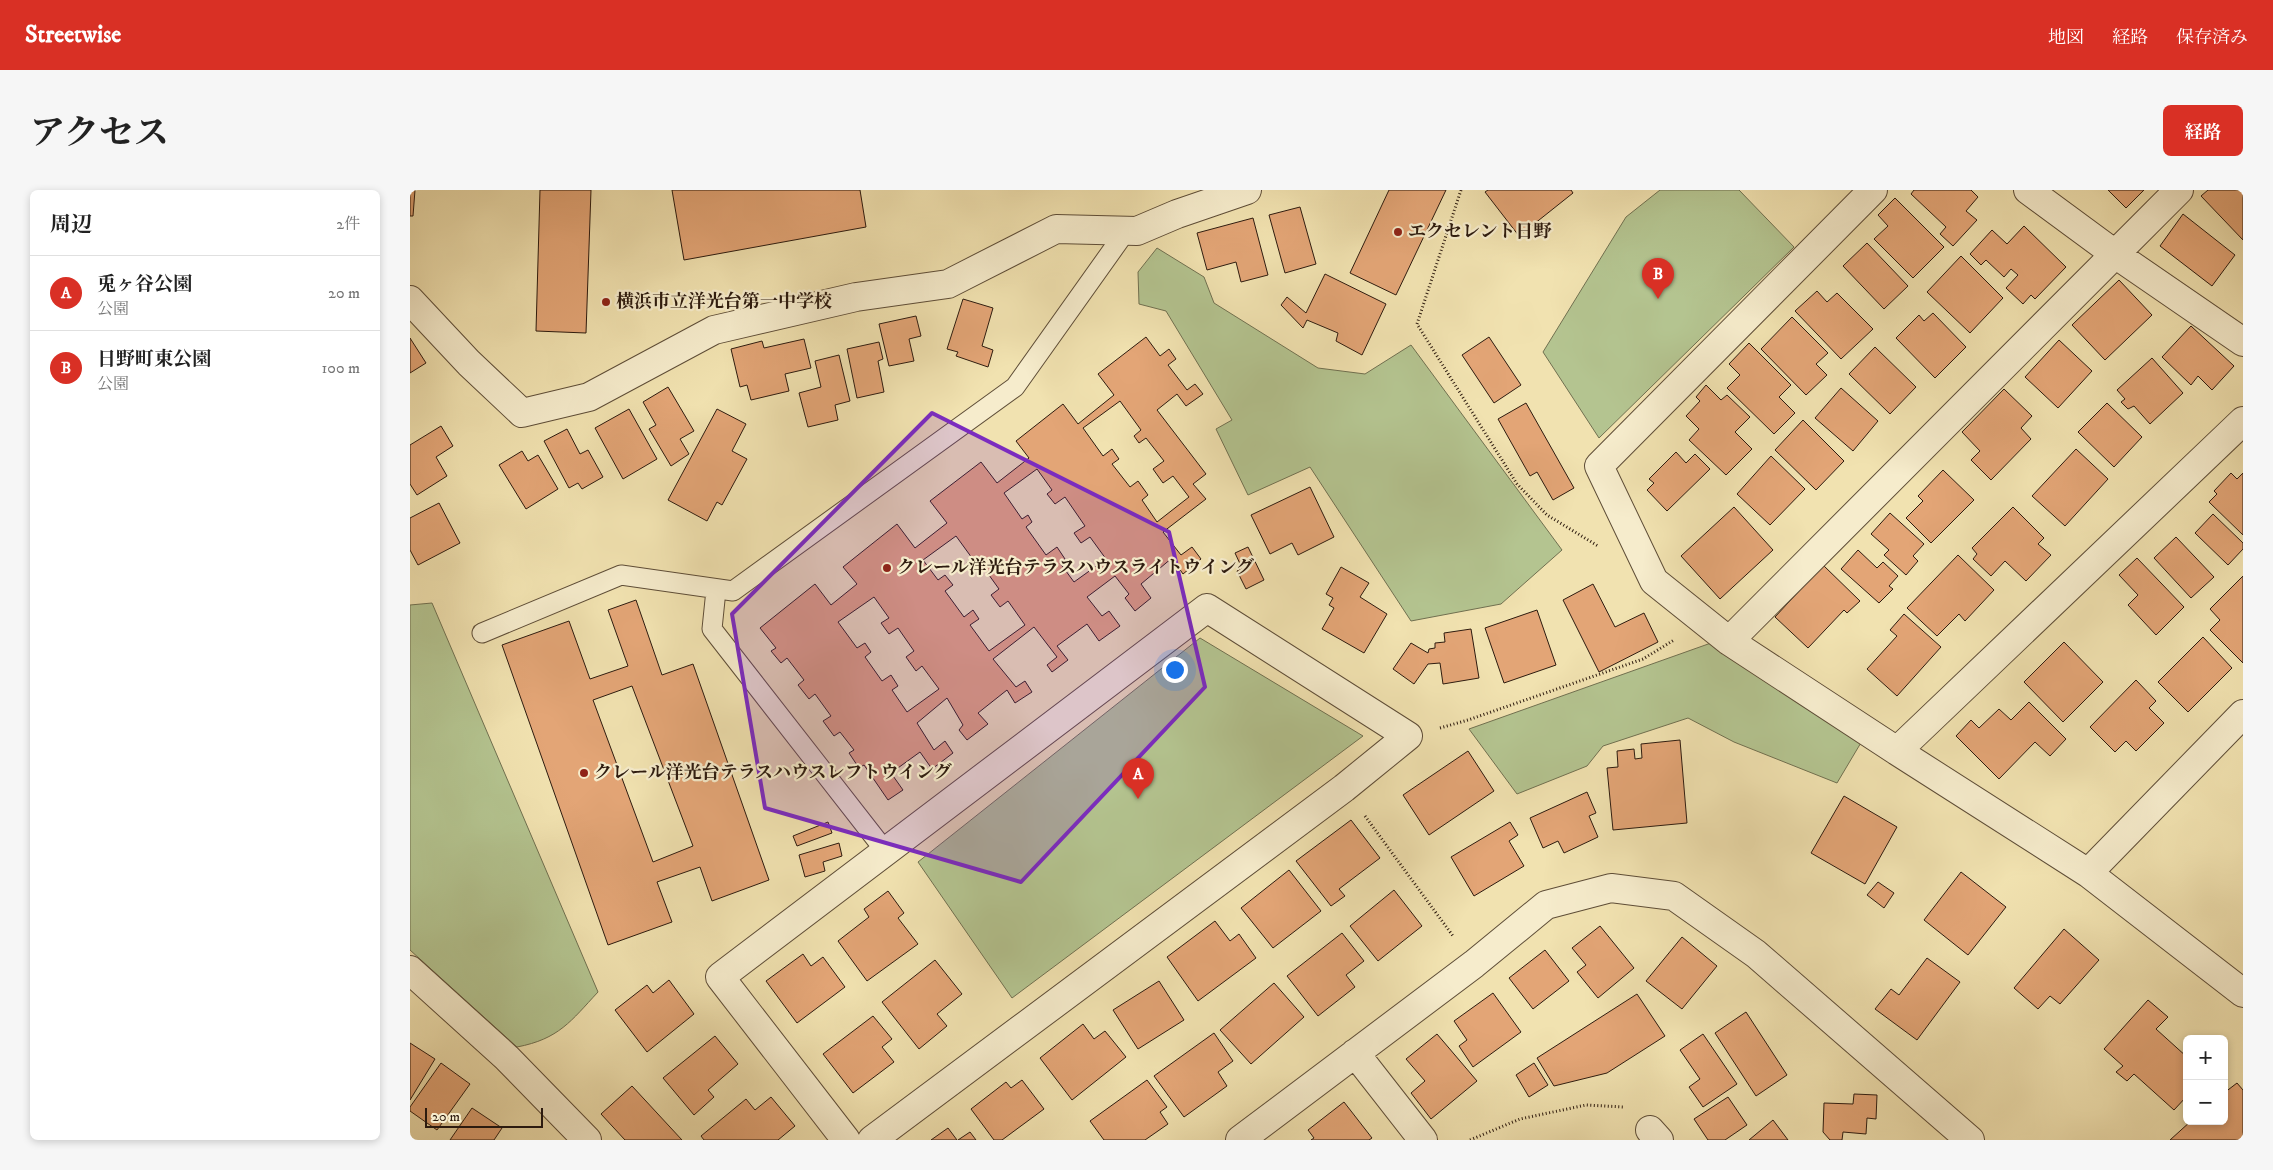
<!DOCTYPE html>
<html lang="ja">
<head>
<meta charset="utf-8">
<style>
	body { margin:0; font-family:"IM FELL DW Pica","Noto Serif JP",serif; background:#f6f6f6; color:#222 }
	.controls { position:absolute; right:15px; bottom:15px; display:grid; overflow:hidden; border-radius:8px; box-shadow:0 2px 8px #0003 }
	.controls button { width:45px; height:45px; display:grid; place-items:center; padding:0; border:0; border-bottom:1px solid #e0e0e0; background:#fff; color:#222; font:25px sans-serif }
	.scale { position:absolute; left:15px; bottom:12px; width:118px; box-sizing:border-box; padding-left:5px; border:2px solid #2d1b0f; border-top:0; font-size:14px; line-height:18px; white-space:nowrap; color:#2d1b0f; -webkit-text-stroke:4px #f6eccc; paint-order:stroke }
	.you { position:absolute; left:764px; top:479px; width:18px; height:18px; margin:-12px; border:4px solid #fff; border-radius:50%; background:#1a73e8; box-shadow:0 0 0 8px #1a73e833 }
	.badge { display:grid; place-items:center; width:32px; height:32px; border-radius:50%; background:#d93025; color:#fff; font-size:16px; font-weight:700 }
	.pin { position:absolute; translate:-50% -41px; filter:drop-shadow(0 1px 2px #0008) }
	.pin::after { content:''; position:absolute; top:26px; width:18px; height:15px; background:inherit; clip-path:polygon(0 0,100% 0,50% 100%) }
	.list { margin:0; padding:0; list-style:none }
	h2 { display:flex; justify-content:space-between; align-items:center; height:65px; margin:0; padding:0 20px; font-size:21px }
	h2 small { font-size:16px; font-weight:400; color:#767676 }
	.list li { display:grid; grid-template-columns:32px 1fr auto; gap:15px; align-items:center; box-sizing:border-box; height:75px; padding:0 20px; border-top:1px solid #e0e0e0 }
	.list b { display:block; font-size:19px; white-space:nowrap }
	.list p { margin:0; font-size:16px; white-space:nowrap; color:#767676 }
	.list em { font-size:16px; font-style:normal; color:#767676 }
	.map { position:relative; flex:none; width:1833px; height:950px; overflow:hidden; border-radius:8px }
	header { display:flex; align-items:center; gap:30px; box-sizing:border-box; height:70px; padding:0 25px; background:#d93025; color:#fff }
	header strong { font-size:24px }
	nav { display:flex; gap:28px; margin-inline-start:auto; font-size:18px }
	.intro { display:flex; align-items:center; justify-content:space-between; box-sizing:border-box; height:120px; padding:0 30px }
	h1 { margin:0; font-size:35px }
	.button { padding:12px 22px; border-radius:8px; background:#d93025; color:#fff; font-size:18px; font-weight:700 }
	main { display:flex; gap:30px; padding:0 30px }
	aside { flex:1; background:#fff; border-radius:8px; box-shadow:0 2px 8px #0003 }
	.map>svg:first-child { display:block }
	.green { fill:#b4c490; stroke:#707050 }
	.building { fill:#e3a576; stroke:#2d1b0f; fill-rule:evenodd }
	.lines { fill:none; stroke-linecap:round; stroke-linejoin:round }
	.lane-casing { stroke:#5e4d37; stroke-width:21 }
	.street-casing { stroke:#5e4d37; stroke-width:30 }
	.path { stroke:#2d1b0f; stroke-width:3; stroke-dasharray:1 2.5; stroke-linecap:butt }
	.lane { stroke:#f6eccc; stroke-width:19 }
	.street { stroke:#f6eccc; stroke-width:28 }
	.marked { fill:#7b2cbf; fill-opacity:0.2; stroke:#7b2cbf; stroke-width:4; stroke-linejoin:round }
	.poi-dot { fill:#8f2418; stroke:#f6eccc; stroke-width:2 }
	.labels { text-anchor:middle; dominant-baseline:central; stroke-width:4.5; stroke-linejoin:round; paint-order:stroke }
	.poi-label { font-size:18px; font-weight:bold; fill:#2d1b0f; stroke:#f6eccc; text-anchor:start }
</style>
</head>
<body>
<header>
<strong>Streetwise</strong>
<nav><a>地図</a><a>経路</a><a>保存済み</a></nav>
</header>
<div class="intro"><h1>アクセス</h1><a class="button">経路</a></div>
<main>
<aside>
<h2>周辺<small>2件</small></h2>
<ul class="list">
<li><span class="badge">A</span><div><b>兎ヶ谷公園</b><p>公園</p></div><em>20 m</em></li>
<li><span class="badge">B</span><div><b>日野町東公園</b><p>公園</p></div><em>100 m</em></li>
</ul>
</aside>
<div class="map">
<svg width="1833" height="950" viewBox="0 0 1833 950">
	<rect width="100%" height="100%" fill="#f1e2b0"/>
	<filter id="stains"><feTurbulence type="fractalNoise" baseFrequency=".004" numOctaves="4"/><feColorMatrix values="0 0 0 0 .2 0 0 0 0 .09 0 0 0 0 .02 0 0 0 .5 -.17"/></filter>
	<radialGradient id="worn" r=".72"><stop offset=".6" stop-color="#630" stop-opacity="0"/><stop offset="1" stop-color="#630" stop-opacity=".3"/></radialGradient>
	<path class="green" d="M 1250,0 L 1329,0 L 1384,57 L 1189,248 L 1133,162 L 1216,27 Z
		M 747,58 L 794,87 L 804,113 L 908,178 L 955,184 L 1001,155 L 1152,360 L 1091,414 L 1001,431 L 900,277 L 838,305 L 806,239 L 822,230 L 756,121 L 729,114 L 728,82 Z
		M 22,413 L 188,802 C 161,831 149,849 107,857 L 0,760 L 0,415 Z
		M 790,448 L 953,546 L 602,808 L 508,672 Z
		M 1301,453 L 1452,551 L 1427,593 L 1324,552 L 1278,528 L 1193,556 L 1177,576 L 1107,604 L 1059,539 Z"/>
	<path class="building" d="M 0,0 L 5,0 L 3,26 L 0,26 Z
		M 130,0 L 181,0 L 176,143 L 126,141 Z
		M 262,0 L 450,0 L 456,37 L 274,70 Z
		M 979,0 L 1036,0 L 986,105 L 940,83 Z
		M 1078,0 L 1161,0 L 1163,3 L 1109,46 L 1075,2 Z
		M 1504,0 L 1561,0 L 1568,7 L 1556,21 L 1567,30 L 1543,56 L 1530,44 L 1536,37 L 1501,4 Z
		M 1698,0 L 1734,0 L 1716,18 Z
		M 1798,0 L 1833,0 L 1833,50 L 1791,6 Z
		M 1485,8 L 1534,57 L 1503,88 L 1464,49 L 1478,36 L 1468,25 Z
		M 890,17 L 906,74 L 875,83 L 859,25 Z
		M 1773,24 L 1825,65 L 1802,96 L 1750,56 Z
		M 843,28 L 858,85 L 831,92 L 826,72 L 797,80 L 787,43 Z
		M 1614,36 L 1656,77 L 1625,109 L 1621,105 L 1613,114 L 1596,98 L 1608,85 L 1601,79 L 1594,87 L 1576,70 L 1571,75 L 1560,64 L 1582,40 L 1597,54 Z
		M 1457,53 L 1498,96 L 1474,119 L 1433,76 Z
		M 1551,66 L 1593,108 L 1560,143 L 1517,102 Z
		M 915,84 L 976,114 L 952,165 L 926,151 L 928,143 L 897,130 L 893,138 L 871,115 L 877,107 L 896,123 Z
		M 1709,90 L 1742,125 L 1695,170 L 1662,135 Z
		M 1407,101 L 1417,112 L 1427,103 L 1463,139 L 1431,169 L 1385,121 Z
		M 553,109 L 583,118 L 572,156 L 583,160 L 578,177 L 546,166 L 548,162 L 537,159 Z
		M 1523,123 L 1556,157 L 1525,188 L 1486,148 L 1509,125 L 1514,131 Z
		M 506,126 L 511,146 L 499,149 L 504,171 L 479,176 L 469,134 Z
		M 1382,127 L 1418,163 L 1406,174 L 1417,185 L 1396,205 L 1351,159 Z
		M 1781,136 L 1824,176 L 1802,200 L 1788,186 L 1781,195 L 1752,167 Z
		M 736,147 L 750,166 L 759,159 L 766,169 L 758,175 L 777,200 L 785,194 L 793,204 L 776,216 L 767,204 L 747,220 L 796,284 L 783,294 L 796,309 L 753,342 L 771,365 L 782,357 L 791,369 L 773,384 L 762,368 L 731,394 L 741,408 L 725,421 L 715,408 L 719,404 L 705,386 L 677,407 L 692,426 L 699,421 L 710,436 L 689,451 L 677,434 L 647,456 L 658,470 L 642,482 L 637,475 L 647,467 L 624,437 L 583,469 L 606,497 L 615,491 L 622,502 L 605,513 L 597,500 L 568,523 L 578,534 L 557,550 L 549,540 L 553,535 L 537,508 L 507,533 L 524,560 L 535,551 L 543,563 L 522,579 L 510,562 L 481,583 L 493,600 L 478,610 L 454,575 L 449,578 L 439,563 L 444,560 L 430,542 L 424,546 L 413,531 L 421,526 L 405,504 L 399,509 L 388,495 L 394,490 L 377,468 L 371,473 L 361,461 L 366,458 L 350,438 L 405,394 L 421,415 L 447,394 L 433,377 L 487,334 L 505,358 L 537,333 L 520,311 L 571,272 L 587,293 L 619,268 L 606,251 L 653,214 L 668,234 L 704,205 L 688,184 ZM 710,211 L 731,240 L 724,246 L 729,253 L 736,248 L 754,271 L 743,279 L 753,293 L 763,286 L 779,307 L 747,332 L 732,310 L 738,305 L 728,291 L 720,297 L 702,274 L 709,269 L 702,259 L 693,266 L 673,238 ZM 627,279 L 642,300 L 637,304 L 645,314 L 655,307 L 675,336 L 664,343 L 671,353 L 680,347 L 696,369 L 664,392 L 650,373 L 655,369 L 647,357 L 636,365 L 616,337 L 622,332 L 618,325 L 612,329 L 594,303 ZM 546,346 L 562,368 L 557,372 L 562,380 L 571,374 L 589,399 L 581,405 L 590,417 L 598,411 L 615,435 L 579,461 L 560,435 L 569,429 L 563,420 L 554,427 L 535,401 L 543,395 L 535,385 L 528,390 L 513,370 ZM 464,407 L 479,428 L 471,433 L 479,444 L 488,438 L 504,461 L 496,467 L 506,481 L 512,476 L 529,499 L 497,522 L 482,500 L 488,496 L 481,485 L 472,491 L 455,467 L 461,462 L 455,453 L 447,458 L 428,432 Z
		M 1079,147 L 1111,195 L 1084,213 L 1052,165 Z
		M 0,148 L 16,173 L 0,183 Z
		M 394,149 L 401,178 L 375,184 L 379,201 L 341,210 L 337,195 L 330,197 L 321,159 L 352,151 L 354,158 Z
		M 1649,150 L 1682,181 L 1648,218 L 1615,187 Z
		M 469,152 L 473,169 L 468,171 L 474,202 L 447,208 L 437,159 Z
		M 1339,153 L 1381,195 L 1369,207 L 1385,223 L 1364,244 L 1317,198 L 1330,185 L 1319,174 Z
		M 1465,157 L 1506,197 L 1480,224 L 1439,184 Z
		M 429,165 L 440,211 L 425,215 L 428,230 L 398,237 L 389,203 L 411,197 L 405,171 Z
		M 1742,168 L 1773,203 L 1740,234 L 1724,216 L 1718,219 L 1711,212 L 1715,209 L 1707,200 Z
		M 1296,195 L 1311,210 L 1317,205 L 1340,227 L 1325,242 L 1342,259 L 1316,285 L 1279,250 L 1289,239 L 1276,226 L 1290,211 L 1286,207 Z
		M 258,197 L 284,241 L 270,249 L 279,264 L 261,276 L 239,239 L 246,235 L 233,212 Z
		M 1431,198 L 1468,231 L 1443,261 L 1405,228 Z
		M 1594,199 L 1622,226 L 1611,238 L 1621,249 L 1581,290 L 1561,270 L 1570,261 L 1552,242 Z
		M 1116,213 L 1164,298 L 1143,310 L 1127,282 L 1120,286 L 1088,229 Z
		M 1697,213 L 1732,247 L 1704,277 L 1668,242 Z
		M 219,219 L 247,269 L 213,289 L 185,238 Z
		M 307,219 L 336,234 L 322,261 L 337,269 L 312,315 L 307,312 L 297,331 L 258,310 Z
		M 1393,230 L 1434,271 L 1406,300 L 1365,260 Z
		M 31,236 L 43,256 L 26,267 L 37,286 L 7,305 L 0,294 L 0,255 Z
		M 157,239 L 170,264 L 178,260 L 193,287 L 172,299 L 168,293 L 159,298 L 134,251 Z
		M 1666,259 L 1698,289 L 1655,336 L 1622,306 Z
		M 112,261 L 118,271 L 128,265 L 148,299 L 116,319 L 89,275 Z
		M 1266,262 L 1276,273 L 1285,264 L 1300,279 L 1257,321 L 1237,300 L 1244,293 L 1239,289 Z
		M 1361,266 L 1395,299 L 1360,335 L 1327,304 Z
		M 1533,280 L 1564,310 L 1521,353 L 1496,328 L 1513,311 L 1508,306 Z
		M 1821,283 L 1827,289 L 1833,283 L 1833,345 L 1799,312 L 1807,304 L 1804,301 Z
		M 900,297 L 924,347 L 888,365 L 882,353 L 860,364 L 841,325 Z
		M 29,313 L 50,353 L 8,375 L 0,360 L 0,328 Z
		M 1324,317 L 1363,360 L 1310,409 L 1271,366 Z
		M 1603,317 L 1634,348 L 1628,354 L 1641,365 L 1616,391 L 1595,371 L 1581,386 L 1563,369 L 1567,364 L 1562,358 Z
		M 1480,323 L 1514,354 L 1503,366 L 1508,371 L 1496,385 L 1474,365 L 1479,360 L 1461,344 Z
		M 1803,324 L 1833,353 L 1833,359 L 1818,375 L 1785,343 Z
		M 1766,347 L 1804,387 L 1781,408 L 1744,368 Z
		M 838,357 L 854,390 L 836,399 L 827,381 L 832,378 L 825,363 Z
		M 1448,360 L 1467,378 L 1473,372 L 1488,386 L 1479,396 L 1483,399 L 1469,413 L 1431,379 Z
		M 1548,365 L 1584,400 L 1555,431 L 1549,424 L 1527,446 L 1497,418 Z
		M 1727,368 L 1774,417 L 1746,445 L 1718,415 L 1728,405 L 1709,385 Z
		M 1413,375 L 1450,411 L 1437,423 L 1434,420 L 1398,458 L 1365,427 Z
		M 931,377 L 959,393 L 950,407 L 977,424 L 954,463 L 912,439 L 924,418 L 919,415 L 923,408 L 916,404 Z
		M 1833,386 L 1833,473 L 1800,440 L 1810,430 L 1800,419 Z
		M 1183,394 L 1205,437 L 1234,423 L 1248,452 L 1189,482 L 1153,410 Z
		M 226,410 L 252,485 L 283,474 L 359,690 L 302,711 L 290,677 L 247,692 L 262,732 L 198,755 L 92,455 L 159,431 L 180,489 L 218,476 L 198,420 ZM 222,496 L 283,656 L 243,672 L 183,510 Z
		M 1127,420 L 1146,475 L 1094,493 L 1075,438 Z
		M 1494,424 L 1531,457 L 1487,506 L 1457,479 L 1487,446 L 1480,440 Z
		M 1061,439 L 1069,488 L 1033,494 L 1030,473 L 1018,474 L 1004,494 L 983,479 L 1001,453 L 1018,463 L 1019,459 L 1025,458 L 1025,453 L 1035,452 L 1034,443 Z
		M 1793,447 L 1822,478 L 1778,522 L 1748,492 Z
		M 1654,452 L 1693,492 L 1653,532 L 1614,492 Z
		M 1726,490 L 1746,511 L 1739,518 L 1754,533 L 1726,561 L 1716,551 L 1705,562 L 1680,537 Z
		M 1619,512 L 1656,549 L 1640,566 L 1625,552 L 1589,589 L 1546,546 L 1561,530 L 1569,538 L 1589,519 L 1601,530 Z
		M 1270,550 L 1277,633 L 1203,640 L 1197,578 L 1208,577 L 1207,561 L 1224,559 L 1225,569 L 1232,568 L 1231,554 Z
		M 1058,561 L 1084,601 L 1019,645 L 993,605 Z
		M 1177,602 L 1186,623 L 1179,626 L 1188,647 L 1154,663 L 1148,651 L 1133,658 L 1120,628 Z
		M 1434,606 L 1487,637 L 1455,694 L 1401,663 Z
		M 941,630 L 970,668 L 929,699 L 935,706 L 921,716 L 886,671 Z
		M 418,632 L 422,643 L 387,656 L 383,646 Z
		M 1100,632 L 1108,645 L 1099,651 L 1114,676 L 1064,706 L 1041,667 Z
		M 429,653 L 432,666 L 413,672 L 415,681 L 395,687 L 389,665 Z
		M 879,680 L 911,721 L 863,758 L 831,718 Z
		M 1551,682 L 1596,717 L 1558,765 L 1514,730 Z
		M 1468,692 L 1484,703 L 1474,718 L 1457,705 Z
		M 984,700 L 1012,736 L 968,771 L 940,736 Z
		M 478,701 L 494,723 L 488,728 L 508,754 L 457,791 L 428,751 L 459,727 L 454,719 Z
		M 805,731 L 820,751 L 829,744 L 846,768 L 788,811 L 757,767 Z
		M 1190,736 L 1224,778 L 1188,808 L 1167,782 L 1176,775 L 1162,758 Z
		M 1654,739 L 1689,770 L 1650,814 L 1640,806 L 1628,819 L 1604,798 Z
		M 932,743 L 954,771 L 936,785 L 945,797 L 908,826 L 877,786 Z
		M 1272,747 L 1307,776 L 1272,819 L 1236,791 Z
		M 1135,760 L 1159,791 L 1123,819 L 1099,788 Z
		M 393,764 L 401,776 L 413,767 L 435,797 L 387,833 L 356,791 Z
		M 1517,768 L 1550,792 L 1507,850 L 1465,819 L 1481,799 L 1489,805 Z
		M 525,770 L 552,804 L 527,824 L 537,836 L 509,859 L 472,812 Z
		M 259,790 L 284,824 L 237,862 L 205,820 L 237,795 L 243,803 Z
		M 749,791 L 774,830 L 728,859 L 703,820 Z
		M 864,793 L 894,827 L 841,874 L 810,840 Z
		M 1083,803 L 1111,842 L 1063,877 L 1049,856 L 1057,850 L 1044,831 Z
		M 1227,804 L 1255,846 L 1197,883 L 1144,896 L 1127,868 Z
		M 1738,810 L 1758,827 L 1746,839 L 1777,867 L 1777,906 L 1764,920 L 1724,884 L 1717,891 L 1706,882 L 1713,876 L 1694,859 Z
		M 1336,822 L 1377,885 L 1346,906 L 1305,843 Z
		M 463,826 L 482,849 L 472,857 L 484,872 L 443,903 L 413,864 Z
		M 673,834 L 684,849 L 695,841 L 716,867 L 662,910 L 630,868 Z
		M 804,843 L 823,871 L 808,882 L 817,896 L 774,927 L 744,886 Z
		M 1027,844 L 1067,891 L 1021,929 L 1001,903 L 1015,891 L 996,869 Z
		M 1293,844 L 1327,894 L 1293,917 L 1279,897 L 1290,889 L 1270,860 Z
		M 305,846 L 328,874 L 298,900 L 304,907 L 284,925 L 253,888 Z
		M 0,853 L 25,869 L 0,910 Z
		M 31,873 L 60,894 L 27,940 L 0,921 L 0,917 Z
		M 1124,873 L 1138,895 L 1119,907 L 1106,885 Z
		M 612,890 L 634,919 L 592,950 L 584,950 L 561,919 L 596,892 L 601,898 Z
		M 737,890 L 757,917 L 750,922 L 758,934 L 735,950 L 694,950 L 680,931 Z
		M 1827,893 L 1833,900 L 1833,950 L 1760,950 L 1781,931 L 1814,931 L 1814,903 Z
		M 222,896 L 272,950 L 215,950 L 191,924 Z
		M 1444,904 L 1467,905 L 1466,929 L 1457,928 L 1456,944 L 1433,942 L 1432,950 L 1420,950 L 1413,942 L 1414,913 L 1443,914 Z
		M 361,907 L 385,936 L 368,950 L 294,950 L 291,946 L 336,909 L 345,920 Z
		M 1318,907 L 1337,935 L 1315,950 L 1298,950 L 1284,929 Z
		M 934,912 L 962,948 L 959,950 L 901,950 L 904,948 L 898,940 Z
		M 62,918 L 92,938 L 84,950 L 40,950 Z
		M 1363,930 L 1378,950 L 1339,950 Z
		M 538,938 L 547,950 L 521,950 Z
		M 560,942 L 566,950 L 548,950 Z"/>
	<g class="lines">
		<defs>
			<path id="lane" d="M 306,400 L 302,439 L 476,662
				M 72,443 L 211,385 L 323,401 L 605,197 L 716,41"/>
			<path id="street" d="M 1618,0 L 1705,64 L 1833,152
				M 1769,0 L 1319,451 L 1487,561 L 1833,231
				M 0,110 L 59,173 L 112,223 L 179,207 L 304,140 L 446,107 L 538,94 L 646,39 L 727,41 L 767,24 L 837,0
				M 1319,451 L 1244,391 L 1189,276 L 1463,0
				M 1487,561 L 1678,683 L 1833,524
				M 1678,683 L 1833,803
				M 0,780 L 97,868 L 177,950
				M 945,863 L 1013,950
				M 1240,940 L 1249,950
				M 436,950 L 310,787 L 797,418 L 998,546 L 934,598 L 462,950
				M 830,950 L 1064,774 L 1136,715 L 1201,698 L 1264,706 L 1346,764 L 1560,950"/>
		</defs>
		<use href="#lane" class="lane-casing"/>
		<use href="#street" class="street-casing"/>
		<path class="path" d="M 1051,0 L 1007,134 L 1107,294 L 1137,325 L 1188,356
			M 1030,538 L 1058,530 L 1233,469 L 1264,450
			M 955,626 L 1043,746
			M 1060,950 L 1110,929 L 1176,915 L 1214,917"/>
		<use href="#lane" class="lane"/>
		<use href="#street" class="street"/>
	</g>
	<path class="marked" d="M 522,223 L 759,342 L 795,497 L 611,692 L 355,618 L 322,424 Z"/>
	<g class="poi-dot">
		<circle cx="988" cy="42" r="5"/>
		<circle cx="196" cy="112" r="5"/>
		<circle cx="477" cy="378" r="5"/>
		<circle cx="174" cy="583" r="5"/>
	</g>
	<g class="labels">
		<g class="poi-label">
			<text x="998" y="42">エクセレント日野</text>
			<text x="206" y="112">横浜市立洋光台第一中学校</text>
			<text x="487" y="378">クレール洋光台テラスハウスライトウイング</text>
			<text x="184" y="583">クレール洋光台テラスハウスレフトウイング</text>
		</g>
	</g>
	<rect width="100%" height="100%" filter="url(#stains)"/>
	<rect width="100%" height="100%" fill="url(#worn)"/>
</svg>
<div class="controls">
<button>+</button>
<button>−</button>
</div>
<div class="scale">20 m</div>
<div class="you"></div>
<div class="pin badge" style="left:728px;top:609px">A</div>
<div class="pin badge" style="left:1248px;top:109px">B</div>
</div>
</main>
</body>
</html>
